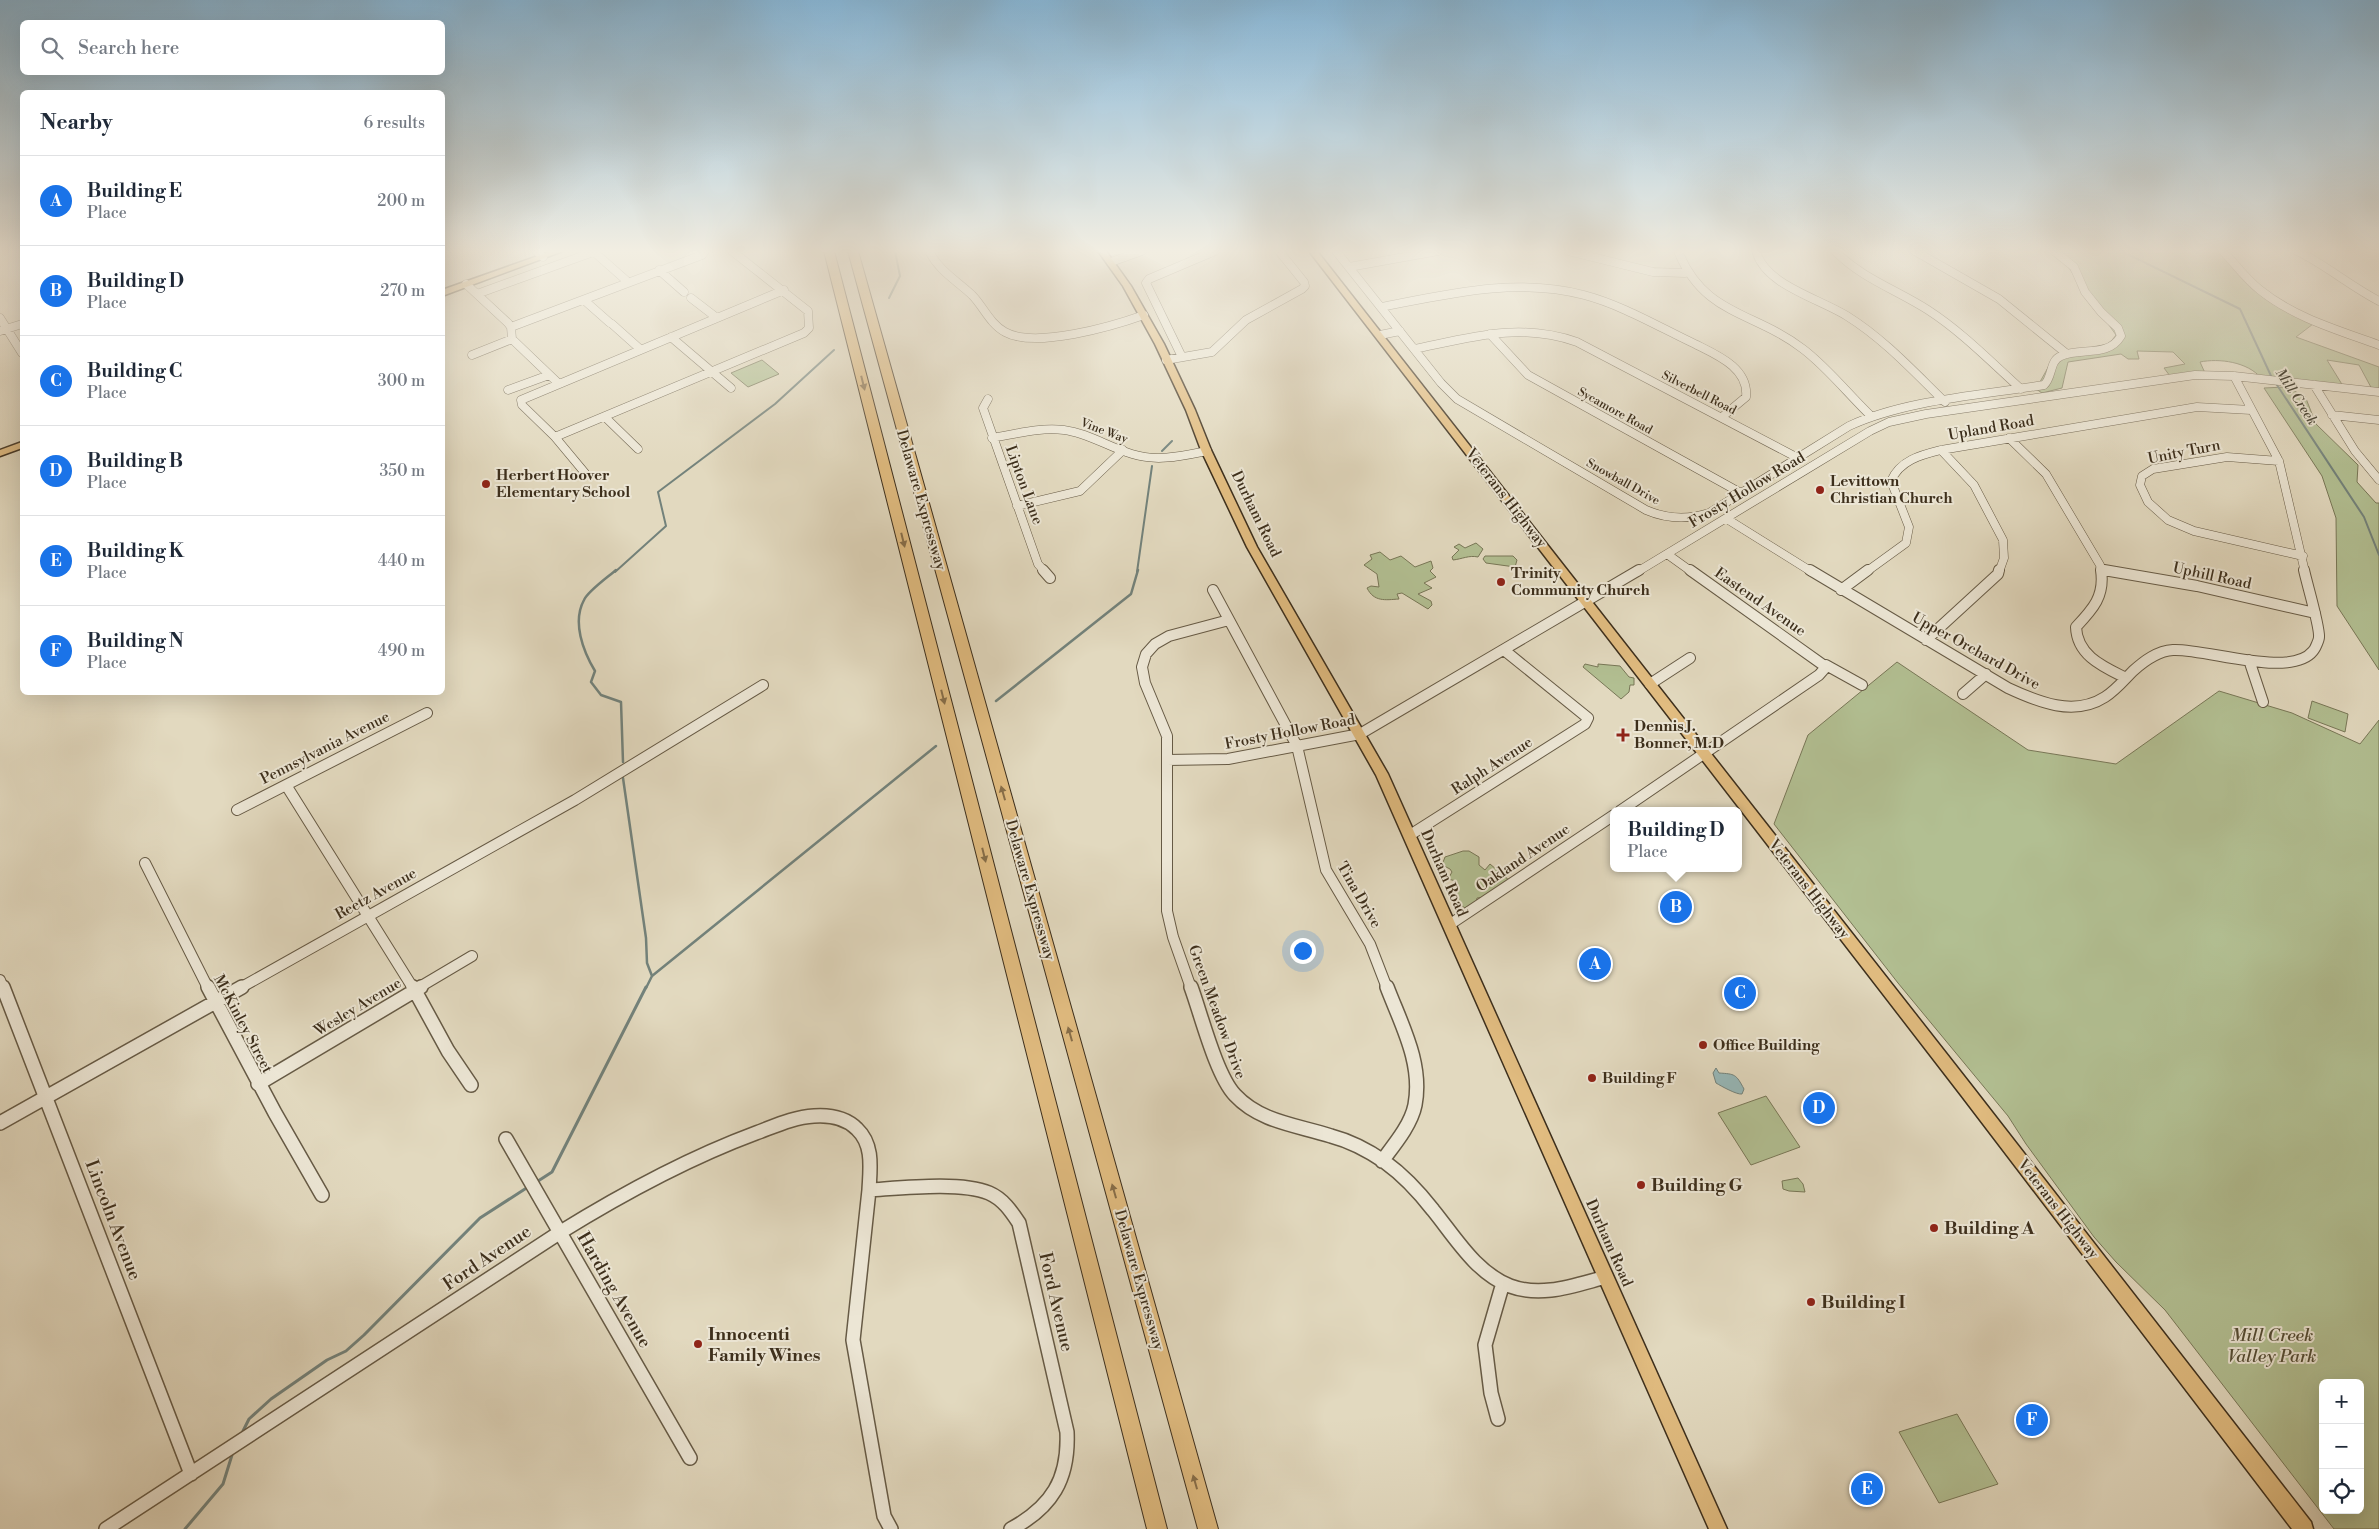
<!DOCTYPE html>
<html lang="en">
<head>
<meta charset="utf-8">
<style>
	body { margin:0; font-family:"Libre Bodoni",serif; background:#f2f2f3; color:#1f2937 }
	.controls { position:absolute; right:15px; bottom:15px; display:grid; overflow:hidden; border-radius:8px; box-shadow:0 5px 20px #0002 }
	.controls button { width:45px; height:45px; display:grid; place-items:center; padding:0; border:0; border-bottom:1px solid #e0e1e3; background:#fff; color:#1f2937; font:25px sans-serif }
	.you { position:absolute; left:1302px; top:950px; width:18px; height:18px; margin:-12px; border:4px solid #fff; border-radius:50%; background:#1a73e8; box-shadow:0 0 0 8px #1a73e833 }
	.badge { display:grid; place-items:center; width:32px; height:32px; border-radius:50%; background:#1a73e8; color:#fff; font-size:16px; font-weight:700 }
	.pin { position:absolute; translate:-50% -50%; border:2px solid #fff; box-shadow:0 1px 5px #0006 }
	.popup { position:absolute; left:1610px; top:807px; width:132px; height:65px; box-sizing:border-box; display:grid; place-content:center; border-radius:8px; background:#fff; filter:drop-shadow(0 1px 4px #0005); font-size:16px; white-space:nowrap; color:#747a83 }
	.popup b { font-size:19px; color:#1f2937 }
	.popup::after { content:''; position:absolute; left:50%; top:100%; margin-left:-10px; border:10px solid transparent; border-top-color:#fff }
	.list { margin:0; padding:0; list-style:none }
	h2 { display:flex; justify-content:space-between; align-items:center; height:65px; margin:0; padding:0 20px; font-size:21px }
	h2 small { font-size:16px; font-weight:400; color:#747a83 }
	.list li { display:grid; grid-template-columns:32px 1fr auto; gap:15px; align-items:center; box-sizing:border-box; height:90px; padding:0 20px; border-top:1px solid #e0e1e3 }
	.list b { display:block; font-size:19px; white-space:nowrap }
	.list p { margin:0; font-size:16px; white-space:nowrap; color:#747a83 }
	.list em { font-size:16px; font-style:normal; color:#747a83 }
	.icon { flex:none; width:28px; height:28px; fill:none; stroke:currentColor; stroke-width:2; stroke-linecap:round; stroke-linejoin:round }
	.map { position:relative; flex:none; width:2379px; height:1529px; overflow:hidden }
	.search { position:absolute; background:#fff; box-shadow:0 5px 20px #0002; left:20px; top:20px; width:425px; height:55px; display:flex; align-items:center; gap:12px; box-sizing:border-box; padding:0 18px; border-radius:8px; color:#747a83; font-size:19px }
	.panel { position:absolute; background:#fff; box-shadow:0 5px 20px #0002; left:20px; top:90px; width:425px; height:605px; border-radius:8px }
	.map>svg:first-child { display:block }
	.green { fill:#b2bf92; stroke:#787757; fill-rule:evenodd }
	.water { fill:#97b9ba; stroke:#73827b }
	.lines { fill:none; stroke-linecap:round; stroke-linejoin:round }
	.stream-far2 { stroke:#73827b; stroke-width:2 }
	.stream-far1 { stroke:#73827b; stroke-width:2.5 }
	.stream { stroke:#73827b; stroke-width:3 }
	.minor-far2-casing { stroke:#665a45; stroke-width:9 }
	.minor-far1-casing { stroke:#665a45; stroke-width:12 }
	.minor-casing { stroke:#665a45; stroke-width:16 }
	.major-casing { stroke:#3d2f1c; stroke-width:3 }
	.highway-casing { stroke:#3d2f1c; stroke-width:2 }
	.minor-far2 { stroke:#ece6d5; stroke-width:8 }
	.minor-far1 { stroke:#ece6d5; stroke-width:10 }
	.minor { stroke:#ece6d5; stroke-width:13 }
	.major { fill:#e1bc80; fill-rule:evenodd }
	.highway { fill:#e1bc80; fill-rule:evenodd }
	.oneway { fill:#876e49 }
	.poi-dot { fill:#8f2418; stroke:#ece6d5; stroke-width:2 }
	.labels { text-anchor:middle; dominant-baseline:central; stroke-width:4; stroke-linejoin:round; paint-order:stroke }
	.far-street-label { font-size:12px; fill:#3d2f1c; stroke:#ece6d5 }
	.far-water-label { font-size:14px; font-style:italic; fill:#4f4b3c; stroke:#ece6d5 }
	.street-label { font-size:15px; fill:#3d2f1c; stroke:#ece6d5 }
	.poi-label { font-size:15px; font-weight:bold; fill:#3d2f1c; stroke:#ece6d5; text-anchor:start }
	.near-poi-label { font-size:18px; font-weight:bold; fill:#3d2f1c; stroke:#ece6d5; text-anchor:start }
	.near-street-label { font-size:18px; fill:#3d2f1c; stroke:#ece6d5 }
	.near-park-label { font-size:18px; font-style:italic; fill:#544c34; stroke:#ece6d5 }
</style>
</head>
<body>
<div class="map">
<svg width="2379" height="1529" viewBox="0 0 2379 1529">
	<rect width="100%" height="100%" fill="#e2d9bf"/>
	<filter id="stains"><feTurbulence type="fractalNoise" baseFrequency=".004" numOctaves="4"/><feColorMatrix values="0 0 0 0 .2 0 0 0 0 .09 0 0 0 0 .02 0 0 0 .5 -.17"/></filter>
	<radialGradient id="worn" r=".72"><stop offset=".6" stop-color="#630" stop-opacity="0"/><stop offset="1" stop-color="#630" stop-opacity=".3"/></radialGradient>
	<path class="green" d="M 2048,251 L 2217,251 L 2257,292 L 2313,324 L 2296,337 L 2379,367 L 2379,391 L 2373,391 L 2359,365 L 2327,360 L 2343,386 L 2261,378 C 2248,362 2219,358 2200,362 L 2205,373 L 2170,376 L 2164,368 L 2185,364 L 2173,352 L 2137,351 L 2139,359 L 2128,359 L 2121,354 L 2068,362 L 2062,388 L 2042,393 L 2036,389 L 2055,355 L 2109,344 L 2116,335 L 2068,267 Z
		M 762,360 L 779,374 L 748,387 L 731,373 Z
		M 2285,387 L 2305,396 L 2316,424 L 2358,465 L 2357,482 L 2376,503 L 2379,503 L 2379,670 L 2337,606 L 2336,518 L 2322,476 L 2264,388 Z
		M 1476,543 L 1483,549 L 1478,557 C 1469,555 1462,559 1453,560 L 1452,557 L 1459,550 L 1454,547 L 1459,544 L 1465,548 Z
		M 1380,552 L 1390,560 L 1401,556 L 1415,567 L 1431,561 L 1433,568 L 1430,571 L 1436,577 L 1424,583 L 1432,588 L 1418,594 L 1431,601 L 1432,605 L 1428,609 L 1402,593 L 1397,594 L 1399,599 C 1385,600 1374,602 1367,588 L 1371,586 L 1379,587 L 1377,574 L 1364,565 L 1372,559 L 1370,555 Z
		M 1485,556 L 1513,556 L 1517,560 L 1515,567 L 1486,563 L 1483,559 Z
		M 1897,662 L 2028,750 L 2116,764 L 2219,691 L 2292,713 L 2360,744 L 2379,720 L 2379,1529 L 2334,1529 L 2165,1310 L 2116,1262 L 2094,1237 L 2026,1144 L 2008,1116 L 1898,983 L 1774,824 L 1808,735 ZM 2323,1383 L 2360,1383 L 2360,1510 L 2323,1510 Z
		M 1585,664 L 1598,667 L 1598,664 L 1620,666 L 1629,677 L 1634,678 L 1634,685 L 1630,685 L 1629,692 L 1621,699 L 1583,667 Z
		M 2312,701 L 2348,714 L 2345,732 L 2308,718 Z
		M 1463,851 L 1469,851 L 1479,857 L 1479,865 L 1485,870 L 1490,864 L 1510,881 L 1485,897 L 1477,898 L 1476,903 L 1466,909 L 1456,901 L 1454,887 L 1458,884 L 1456,881 L 1448,879 L 1452,872 L 1450,869 L 1442,865 L 1445,857 Z
		M 1766,1096 L 1800,1147 L 1751,1165 L 1718,1113 Z
		M 1798,1178 L 1803,1184 L 1805,1192 L 1789,1191 L 1783,1189 L 1782,1181 Z
		M 1957,1414 L 1998,1484 L 1939,1503 L 1899,1432 Z"/>
	<path class="water" d="M 1716,1068 L 1719,1073 C 1735,1074 1736,1074 1744,1089 L 1742,1094 C 1737,1095 1721,1086 1716,1083 L 1713,1073 Z"/>
	<g class="lines">
		<path class="stream-far2" d="M 2121,251 L 2240,309 L 2272,378
			M 889,298 L 900,276 L 895,251
			M 2275,382 L 2364,517 L 2379,555
			M 1162,451 L 1172,441
			M 615,572 L 666,526 L 658,492 L 775,404 L 834,350
			M 1137,572 L 1152,466"/>
		<path class="stream-far1" d="M 616,570 C 608,577 588,591 584,600 C 572,622 583,651 595,671 L 591,682 L 601,695 L 621,702 L 623,762
			M 996,701 L 1131,594 L 1138,570
			M 623,778 L 646,938 L 647,963 L 652,976 L 646,988
			M 652,976 L 936,746"/>
		<path class="stream" d="M 535,1183 L 552,1172 L 646,987
			M 243,1431 L 249,1419 L 271,1399 L 327,1360 L 346,1351 L 364,1335 L 480,1218 L 528,1187
			M 185,1529 L 223,1484 L 232,1455"/>
		<defs>
			<path id="minor-far2" d="M 536,251 L 543,257
				M 929,251 C 939,271 956,280 972,295 C 983,306 990,324 1005,332 C 1035,349 1113,326 1144,315
				M 1336,251 L 1441,383 L 1457,399 L 1646,510 C 1667,519 1687,520 1709,513 L 1849,426 C 1905,400 1982,395 2044,385 C 2053,377 2049,361 2061,356 C 2081,347 2108,358 2121,336 L 2118,328 L 2101,312 L 2085,292 L 2074,267 L 2054,251
				M 1568,251 L 1653,272 L 1685,273
				M 1678,251 C 1704,316 1754,311 1803,349 C 1828,368 1848,394 1871,416
				M 1756,251 C 1765,285 1818,298 1847,316 C 1884,339 1914,372 1945,402
				M 1835,251 C 1861,278 1897,290 1928,310 C 1962,332 1991,362 2021,389
				M 1915,251 L 1999,299 L 2067,354
				M 2223,251 C 2235,264 2246,279 2260,290 C 2295,318 2338,330 2379,345
				M 2297,251 C 2326,265 2350,286 2379,301
				M 594,252 L 628,282
				M 1111,262 L 1142,251
				M 1349,267 L 1438,251
				M 659,270 L 684,292
				M 466,284 L 508,323 L 511,327 L 512,339 L 558,383
				M 477,294 L 596,251
				M 691,298 L 717,318
				M 584,300 L 610,323
				M 1381,307 C 1448,294 1516,277 1584,295 C 1622,305 1659,327 1695,344 C 1717,355 1749,368 1746,397 L 1722,417
				M 0,318 L 22,353
				M 612,324 L 640,349
				M 511,327 L 702,255 L 705,251
				M 0,331 L 22,324
				M 1490,334 L 1528,375 L 1741,493
				M 1380,335 L 1400,331
				M 671,337 L 731,388
				M 1415,349 C 1472,337 1520,322 1577,342 L 1798,458
				M 472,355 L 512,339
				M 1182,357 L 1146,283 L 1149,279 L 1215,251
				M 1166,360 L 1212,352 L 1246,320 L 1302,289 L 1305,286 L 1304,282 L 1279,251
				M 2234,376 L 2279,461 L 2305,572
				M 2314,385 L 2355,451 L 2379,480
				M 508,390 L 549,375
				M 988,399 L 983,408 L 1038,564 L 1045,572
				M 2332,415 L 2379,420
				M 605,417 L 638,449
				M 555,437 L 804,333 L 809,328 L 808,311 L 732,251
				M 992,438 C 1016,434 1040,427 1064,430 C 1088,433 1108,447 1132,454 C 1157,462 1182,456 1207,451
				M 2009,438 L 2046,474 L 2100,565 L 2101,572
				M 1941,450 L 1974,485 L 2003,540 L 2004,558 L 1999,572
				M 2279,461 L 2227,457 L 2153,469 L 2142,476 L 2140,485 L 2148,502 L 2168,520 L 2194,531 L 2303,556
				M 585,473 L 555,437 L 522,405 L 521,400 L 784,290
				M 1017,506 L 1080,491 L 1123,450
				M 1727,519 L 1812,572
				M 1667,554 L 1692,572
				M 2102,570 L 2112,572
				M 1637,572 L 1870,431 L 1889,422 L 1926,414 L 2195,375 L 2234,376 L 2379,392
				M 1866,572 L 1906,543 L 1909,527 L 1891,481 C 1900,460 1921,455 1941,450 L 2197,407 L 2251,410"/>
			<path id="minor-far1" d="M 1043,570 L 1050,578
				M 1810,570 L 2008,688 C 2038,702 2074,717 2105,697 C 2116,690 2124,680 2133,671 C 2144,661 2157,651 2173,650 C 2205,648 2291,679 2313,651 C 2315,649 2319,640 2319,637 C 2320,627 2307,584 2304,570
				M 2101,570 C 2105,596 2093,609 2076,627 C 2077,656 2104,667 2126,678
				M 2104,570 L 2197,586 L 2315,613
				M 1213,590 L 1297,746 L 1326,870 L 1370,944 L 1387,988
				M 1841,590 L 1868,570
				M 1926,640 L 1998,574 L 1999,570
				M 2249,660 L 2263,702
				M 1826,665 L 1862,685
				M 1650,684 L 1690,658
				M 1963,694 L 1986,674
				M 1167,760 L 1228,759 L 1360,734 L 1639,570
				M 286,785 L 413,988
				M 237,810 L 427,713
				M 1620,811 L 1819,675 L 1826,667 L 1690,570
				M 1410,835 L 1585,724 L 1588,718 L 1504,650
				M 145,863 L 208,988
				M 1449,925 L 1614,815
				M 0,980 L 3,988
				M 240,988 L 575,800 L 763,685
				M 418,988 L 472,956
				M 1191,988 L 1173,937 L 1167,911 L 1167,736 L 1145,683 L 1142,667 L 1146,654 L 1155,644 L 1169,636 L 1229,620"/>
			<path id="minor" d="M 3,987 L 191,1474
				M 208,987 L 275,1113 L 322,1195
				M 413,987 L 448,1051 L 471,1085
				M 1191,987 C 1201,1014 1216,1075 1235,1095 C 1260,1122 1297,1125 1331,1136 C 1350,1141 1369,1151 1385,1162 C 1403,1175 1419,1192 1433,1210 C 1455,1237 1476,1273 1510,1286 C 1542,1298 1575,1285 1606,1277
				M 258,1084 L 421,987
				M 0,1123 L 242,987
				M 506,1139 L 690,1458
				M 1382,1161 C 1394,1145 1411,1125 1415,1105 C 1423,1063 1401,1024 1387,987
				M 1498,1419 L 1491,1393 L 1485,1345 L 1503,1283
				M 106,1529 L 559,1233 C 622,1194 686,1159 756,1133 C 775,1126 794,1117 814,1116 C 829,1115 846,1118 857,1129 C 874,1145 870,1169 869,1190
				M 891,1529 L 884,1516 L 853,1340 L 869,1190 C 901,1188 961,1181 989,1193 C 1003,1199 1011,1211 1019,1223 L 1067,1432 C 1069,1479 1052,1507 1011,1529"/>
			<path id="major" d="M 552,251 L 563,251 L 442,296 L 442,290 Z
				M 1098,251 L 1106,251 L 1131,286 L 1164,344 L 1195,410 L 1211,450 L 1257,547 L 1388,774 L 1727,1529 L 1709,1529 L 1376,775 L 1247,547 L 1201,450 L 1186,410 L 1155,344 L 1123,286 Z
				M 1309,251 L 1317,251 L 1971,1085 L 2311,1522 L 2313,1529 L 2292,1529 L 1961,1095 Z
				M 22,442 L 22,448 L 0,456 L 0,450 Z"/>
			<path id="highway" d="M 824,251 L 834,251 L 1167,1529 L 1147,1529 Z
				M 848,251 L 858,251 L 1218,1529 L 1198,1529 Z"/>
		</defs>
		<use href="#minor-far2" class="minor-far2-casing"/>
		<use href="#minor-far1" class="minor-far1-casing"/>
		<use href="#minor" class="minor-casing"/>
		<use href="#major" class="major-casing"/>
		<use href="#highway" class="highway-casing"/>
		<use href="#minor-far2" class="minor-far2"/>
		<use href="#minor-far1" class="minor-far1"/>
		<use href="#minor" class="minor"/>
		<use href="#major" class="major"/>
		<use href="#highway" class="highway"/>
	</g>
	<defs><path id="oneway-solid" d="M-6-.8H1V-3.2L6.5 0L1 3.2V.8H-6Z" transform="scale(1.25)"/></defs>
	<g class="oneway">
		<use href="#oneway-solid" transform="translate(863 383) rotate(76)"/>
		<use href="#oneway-solid" transform="translate(903 540) rotate(76)"/>
		<use href="#oneway-solid" transform="translate(943 697) rotate(76)"/>
		<use href="#oneway-solid" transform="translate(1003 793) rotate(-106)"/>
		<use href="#oneway-solid" transform="translate(984 855) rotate(76)"/>
		<use href="#oneway-solid" transform="translate(1070 1034) rotate(-106)"/>
		<use href="#oneway-solid" transform="translate(1114 1191) rotate(-106)"/>
		<use href="#oneway-solid" transform="translate(1195 1482) rotate(-106)"/>
	</g>
	<linearGradient id="sky" x2="0" y2="1"><stop stop-color="#87b6d6"/><stop offset="0.54" stop-color="#f2eee2"/><stop offset="1" stop-color="#f2eee2" stop-opacity="0"/></linearGradient>
	<rect width="2379" height="465" fill="url(#sky)"/>
	<g class="poi-dot">
		<circle cx="486" cy="484" r="5"/>
		<circle cx="1820" cy="490" r="5"/>
		<circle cx="1501" cy="582" r="5"/>
		<path d="M1620.5 727.5h5v5h5v5h-5v5h-5v-5h-5v-5h5z"/>
		<circle cx="1703" cy="1045" r="5"/>
		<circle cx="1592" cy="1078" r="5"/>
		<circle cx="1641" cy="1185" r="5"/>
		<circle cx="1934" cy="1228" r="5"/>
		<circle cx="1811" cy="1302" r="5"/>
		<circle cx="698" cy="1344" r="5"/>
	</g>
	<g class="labels">
		<g class="far-street-label">
			<text transform="translate(1699 393) rotate(27)">Silverbell Road</text>
			<text transform="translate(1615 411) rotate(29)">Sycamore Road</text>
			<text transform="translate(1104 431) rotate(21)">Vine Way</text>
			<text transform="translate(1623 482) rotate(29)">Snowball Drive</text>
		</g>
		<g class="far-water-label">
			<text transform="translate(2296 397) rotate(57)">Mill Creek</text>
		</g>
		<g class="street-label">
			<text transform="translate(1991 428) rotate(-10)">Upland Road</text>
			<text transform="translate(2184 452) rotate(-11)">Unity Turn</text>
			<text transform="translate(1024 485) rotate(70)">Lipton Lane</text>
			<text transform="translate(1747 490) rotate(-31)">Frosty Hollow Road</text>
			<text transform="translate(1506 498) rotate(52)">Veterans Highway</text>
			<text transform="translate(921 500) rotate(74)">Delaware Expressway</text>
			<text transform="translate(1256 514) rotate(64)">Durham Road</text>
			<text transform="translate(2212 576) rotate(12)">Uphill Road</text>
			<text transform="translate(1760 602) rotate(35)">Eastend Avenue</text>
			<text transform="translate(1976 651) rotate(29)">Upper Orchard Drive</text>
			<text transform="translate(1290 732) rotate(-11)">Frosty Hollow Road</text>
			<text transform="translate(325 748) rotate(-27)">Pennsylvania Avenue</text>
			<text transform="translate(1492 766) rotate(-33)">Ralph Avenue</text>
			<text transform="translate(1523 858) rotate(-34)">Oakland Avenue</text>
			<text transform="translate(1444 873) rotate(66)">Durham Road</text>
			<text transform="translate(1809 889) rotate(52)">Veterans Highway</text>
			<text transform="translate(1030 890) rotate(74)">Delaware Expressway</text>
			<text transform="translate(376 894) rotate(-29)">Reetz Avenue</text>
			<text transform="translate(1359 895) rotate(60)">Tina Drive</text>
			<text transform="translate(358 1007) rotate(-31)">Wesley Avenue</text>
			<text transform="translate(1217 1012) rotate(70)">Green Meadow Drive</text>
			<text transform="translate(243 1024) rotate(62)">McKinley Street</text>
			<text transform="translate(2058 1209) rotate(52)">Veterans Highway</text>
			<text transform="translate(1609 1243) rotate(66)">Durham Road</text>
			<text transform="translate(1139 1280) rotate(74)">Delaware Expressway</text>
		</g>
		<g class="poi-label">
			<text x="496" y="475">Herbert Hoover<tspan x="496" dy="17">Elementary School</tspan></text>
			<text x="1830" y="481">Levittown<tspan x="1830" dy="17">Christian Church</tspan></text>
			<text x="1511" y="573">Trinity<tspan x="1511" dy="17">Community Church</tspan></text>
			<text x="1634" y="726">Dennis J.<tspan x="1634" dy="17">Bonner, M.D</tspan></text>
			<text x="1713" y="1045">Office Building</text>
			<text x="1602" y="1078">Building F</text>
		</g>
		<g class="near-poi-label">
			<text x="1651" y="1185">Building G</text>
			<text x="1944" y="1228">Building A</text>
			<text x="1821" y="1302">Building I</text>
			<text x="708" y="1334">Innocenti<tspan x="708" dy="21">Family Wines</tspan></text>
		</g>
		<g class="near-street-label">
			<text transform="translate(113 1220) rotate(69)">Lincoln Avenue</text>
			<text transform="translate(487 1258) rotate(-34)">Ford Avenue</text>
			<text transform="translate(614 1290) rotate(60)">Harding Avenue</text>
			<text transform="translate(1056 1302) rotate(77)">Ford Avenue</text>
		</g>
		<g class="near-park-label">
			<text x="2272" y="1335">Mill Creek<tspan x="2272" dy="21">Valley Park</tspan></text>
		</g>
	</g>
	<rect width="100%" height="100%" filter="url(#stains)"/>
	<rect width="100%" height="100%" fill="url(#worn)"/>
</svg>
<div class="controls">
<button>+</button>
<button>−</button>
<button><svg class="icon" aria-label="locate" viewBox="0 0 24 24"><circle cx="12" cy="12" r="6"/><path d="M12 2v4M12 18v4M2 12h4M18 12h4"/></svg></button>
</div>
<div class="you"></div>
<div class="pin badge" style="left:1595px;top:964px">A</div>
<div class="pin badge" style="left:1676px;top:907px">B</div>
<div class="popup"><b>Building D</b>Place</div>
<div class="pin badge" style="left:1740px;top:993px">C</div>
<div class="pin badge" style="left:1819px;top:1108px">D</div>
<div class="pin badge" style="left:1867px;top:1489px">E</div>
<div class="pin badge" style="left:2032px;top:1420px">F</div>
<div class="search"><svg class="icon" aria-label="search" viewBox="0 0 24 24"><circle cx="10" cy="10" r="6"/><path d="M15 15l6 6"/></svg>Search here</div>
<section class="panel">
<h2>Nearby<small>6 results</small></h2>
<ul class="list">
<li><span class="badge">A</span><div><b>Building E</b><p>Place</p></div><em>200 m</em></li>
<li><span class="badge">B</span><div><b>Building D</b><p>Place</p></div><em>270 m</em></li>
<li><span class="badge">C</span><div><b>Building C</b><p>Place</p></div><em>300 m</em></li>
<li><span class="badge">D</span><div><b>Building B</b><p>Place</p></div><em>350 m</em></li>
<li><span class="badge">E</span><div><b>Building K</b><p>Place</p></div><em>440 m</em></li>
<li><span class="badge">F</span><div><b>Building N</b><p>Place</p></div><em>490 m</em></li>
</ul>
</section>
</div>
</body>
</html>
